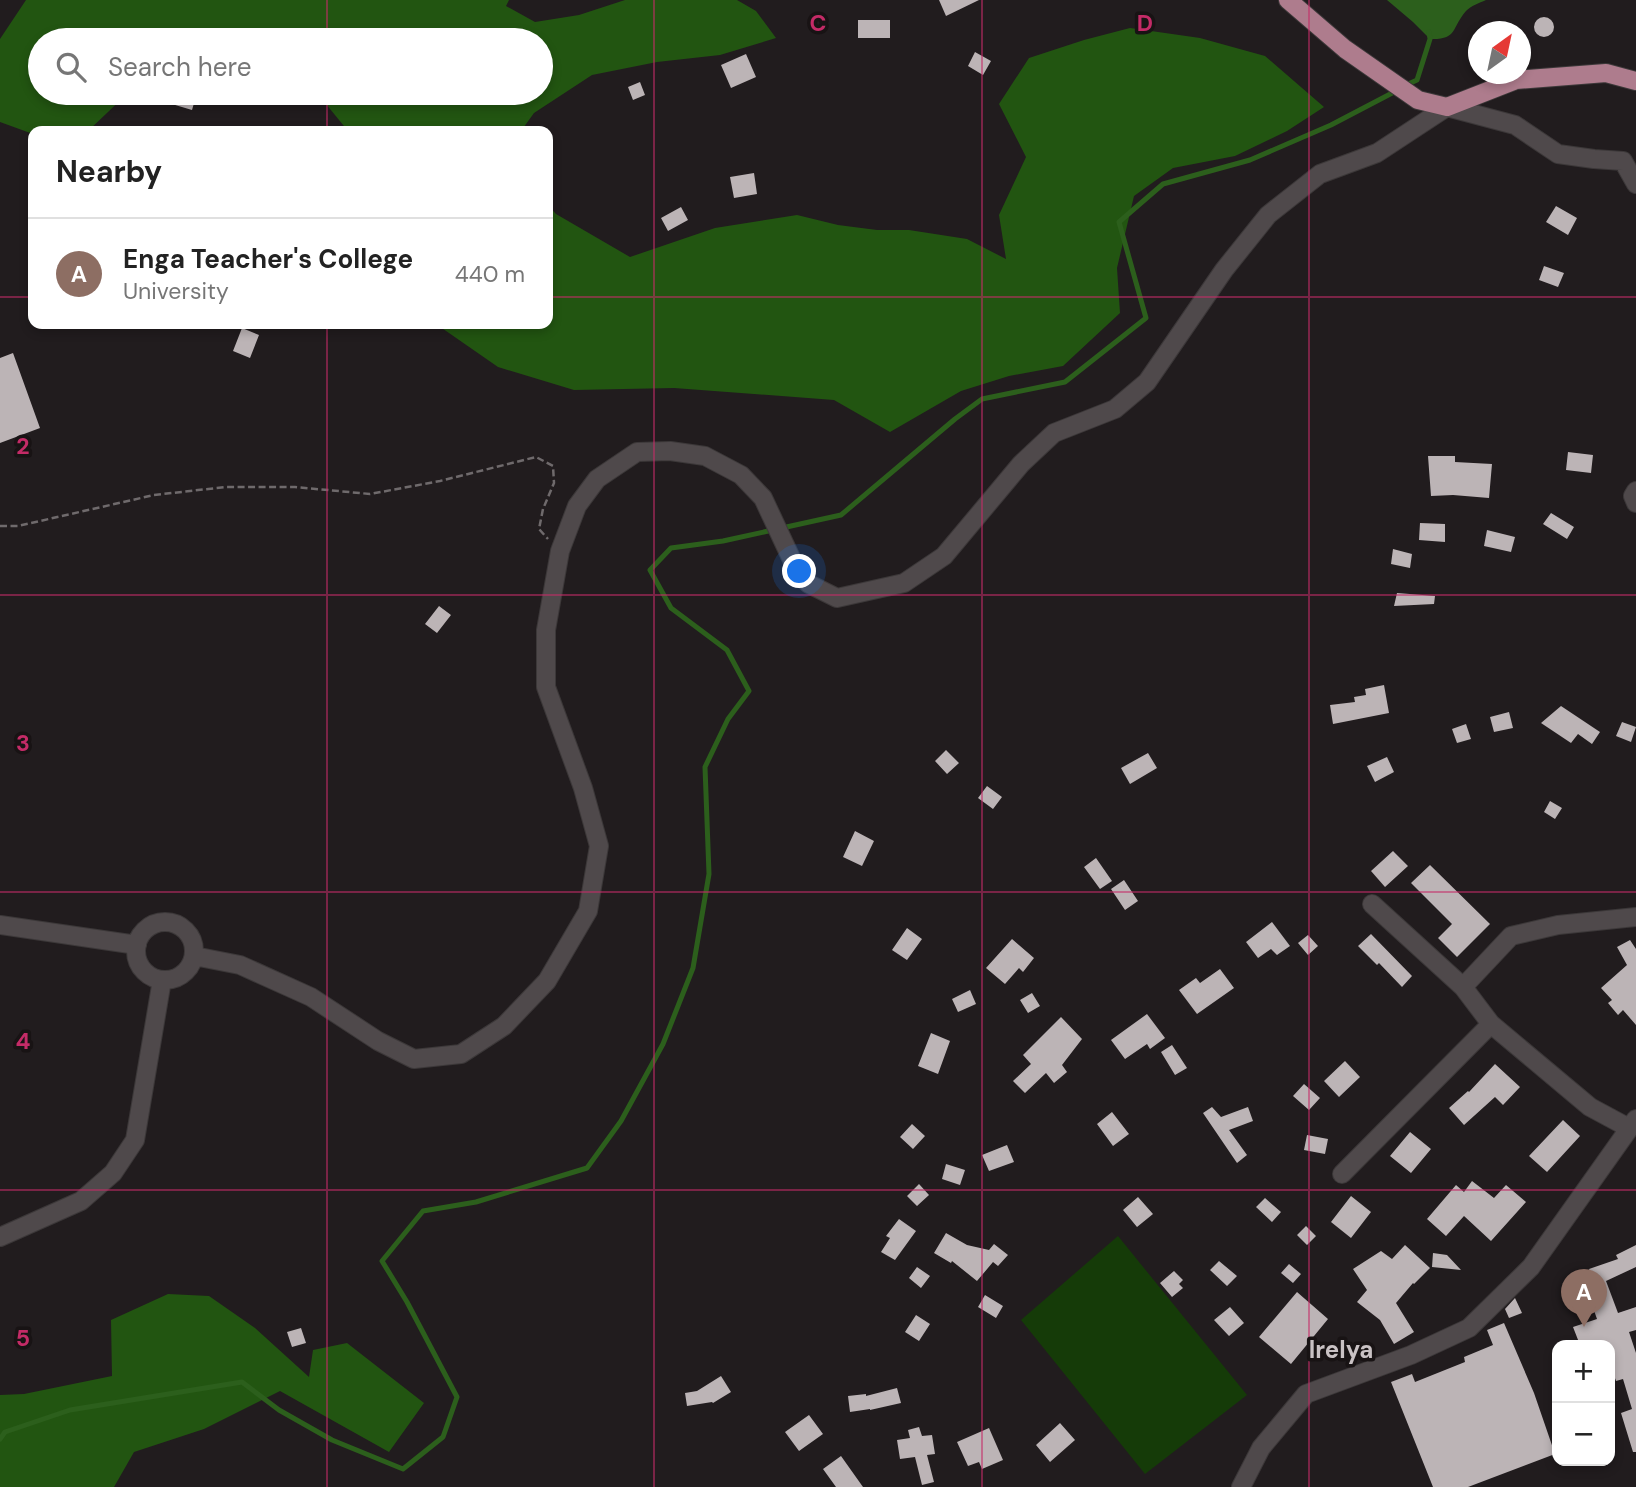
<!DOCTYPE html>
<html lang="en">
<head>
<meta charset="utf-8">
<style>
	body { margin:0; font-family:"DM Sans",sans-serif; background:#f2f2f2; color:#222 }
	.controls { position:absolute; right:21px; bottom:21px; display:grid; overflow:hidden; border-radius:14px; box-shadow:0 4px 10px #0003 }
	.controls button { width:63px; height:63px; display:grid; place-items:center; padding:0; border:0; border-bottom:2px solid #e0e0e0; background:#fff; color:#222; font:35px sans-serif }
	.compass { position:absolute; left:1468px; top:21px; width:63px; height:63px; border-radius:50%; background:#fff; box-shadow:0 4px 10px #0003; rotate:33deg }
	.you { position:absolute; left:800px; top:572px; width:24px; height:24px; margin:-18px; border:5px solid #fff; border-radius:50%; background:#1a73e8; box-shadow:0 0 0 10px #1a73e833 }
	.badge { display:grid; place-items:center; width:46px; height:46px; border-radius:50%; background:#db2777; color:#fff; font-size:23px; font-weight:700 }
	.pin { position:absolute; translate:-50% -58px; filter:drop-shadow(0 2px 4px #0008) }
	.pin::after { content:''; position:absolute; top:37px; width:24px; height:21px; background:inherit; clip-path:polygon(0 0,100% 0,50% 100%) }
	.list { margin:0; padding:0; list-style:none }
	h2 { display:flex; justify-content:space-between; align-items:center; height:91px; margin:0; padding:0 28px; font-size:30px }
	h2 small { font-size:23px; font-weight:400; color:#767676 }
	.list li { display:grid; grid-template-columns:46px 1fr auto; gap:21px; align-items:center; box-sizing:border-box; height:112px; padding:0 28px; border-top:2px solid #e0e0e0 }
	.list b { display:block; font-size:26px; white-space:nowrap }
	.list p { margin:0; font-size:23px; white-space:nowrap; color:#767676 }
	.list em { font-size:23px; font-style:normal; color:#767676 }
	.icon { flex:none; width:38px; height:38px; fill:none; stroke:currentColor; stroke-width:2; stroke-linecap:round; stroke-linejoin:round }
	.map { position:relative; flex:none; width:1636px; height:1487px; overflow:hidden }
	.search { position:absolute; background:#fff; box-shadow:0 4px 10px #0003; left:28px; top:28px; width:525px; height:77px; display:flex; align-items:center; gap:18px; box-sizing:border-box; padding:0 24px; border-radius:38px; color:#767676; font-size:26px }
	.panel { position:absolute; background:#fff; box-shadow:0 4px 10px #0003; left:28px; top:126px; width:525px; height:203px; border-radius:14px }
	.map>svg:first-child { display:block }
	.green { fill:#153b08 }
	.forest { fill:#251 }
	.water { fill:#2c5f1c }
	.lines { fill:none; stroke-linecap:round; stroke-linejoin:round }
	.stream { stroke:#2c5f1c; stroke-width:5 }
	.building { fill:#bcb4b6 }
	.street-casing { stroke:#3c3839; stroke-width:20 }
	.primary-casing { stroke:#3c3839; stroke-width:20 }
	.path { stroke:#6f6a6c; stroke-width:2.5; stroke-dasharray:7 3.5; stroke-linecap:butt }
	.street { stroke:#4f494b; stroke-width:18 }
	.primary { stroke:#ae7c8d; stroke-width:18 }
	.grid { fill:none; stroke:#c42b67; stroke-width:2; stroke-opacity:0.55 }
	.labels { text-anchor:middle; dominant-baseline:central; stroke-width:7; stroke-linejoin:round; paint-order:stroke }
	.quarter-label { font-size:24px; font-weight:bold; fill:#c9c2c4; stroke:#181314 }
	.grid-label { font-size:23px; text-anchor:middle; font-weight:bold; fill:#c42b67; stroke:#181314; stroke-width:7; stroke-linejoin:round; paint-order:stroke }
</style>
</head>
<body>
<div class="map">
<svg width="1636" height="1487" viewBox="0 0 1636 1487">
	<rect width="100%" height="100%" fill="#211c1e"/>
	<path class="green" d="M 1118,1236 L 1247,1395 L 1145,1474 L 1021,1320 Z"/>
	<path class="forest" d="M 26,0 L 509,0 L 506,6 L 535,22 L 579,15 L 625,0 L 737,0 L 756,11 L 776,38 L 720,55 L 657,62 L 592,75 L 534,113 L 521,131 L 348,131 L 317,93 L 541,93 L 541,40 L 266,40 L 263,39 L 255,40 L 40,40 L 40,93 L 128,93 L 88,131 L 33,131 L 33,134 L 0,122 L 0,39 Z
		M 1130,28 L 1200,38 L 1265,56 L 1324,107 L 1287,131 L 1235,156 L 1173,168 L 1134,196 L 1117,268 L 1120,313 L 1063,366 L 1009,376 L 961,391 L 890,432 L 834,400 L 674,388 L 574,390 L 498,367 L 436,324 L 548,324 L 548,205 L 556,214 L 630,257 L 715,228 L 797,215 L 838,225 L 877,230 L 909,230 L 967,239 L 1006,259 L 999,215 L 1026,157 L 999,104 L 1029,58 L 1084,40 Z
		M 168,1294 L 209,1296 L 255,1328 L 309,1377 L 313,1350 L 347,1343 L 424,1403 L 389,1452 L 280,1391 L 204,1429 L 134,1452 L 114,1487 L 0,1487 L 0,1395 L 24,1394 L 112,1376 L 111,1320 Z"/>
	<path class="water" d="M 1387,0 L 1486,0 C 1479,3 1471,6 1466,11 C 1451,28 1458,40 1430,39 L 1413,22 Z"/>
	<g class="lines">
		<path class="stream" d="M 1404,86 L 1417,80 L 1430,39 L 1429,32
			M 0,1439 L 5,1432 L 70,1410 L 242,1382 L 279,1410 L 332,1440 L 403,1469 L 443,1437 L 457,1397 L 407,1302 L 382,1261 L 423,1211 L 476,1202 L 587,1168 L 621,1121 L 663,1044 L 693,968 L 709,874 L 705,767 L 728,719 L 749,691 L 727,650 L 671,608 L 650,570 L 671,548 L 723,541 L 841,515 L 955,419 L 982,399 L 1065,382 L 1146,318 L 1119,222 L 1163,184 L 1250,160 L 1331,125 L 1396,91"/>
	</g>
	<path class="building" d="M 939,0 L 979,0 L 946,16 Z
		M1534 27a10 10 0 1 1 20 0a10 10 0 1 1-20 0Z
		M 858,20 L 890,20 L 890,38 L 858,38 Z
		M 975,52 L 991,61 L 983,75 L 968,66 Z
		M 746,54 L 756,77 L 731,88 L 721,65 Z
		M 640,82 L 645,95 L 633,100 L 628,87 Z
		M 145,93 L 197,93 L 192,110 L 145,96 Z
		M 754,173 L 757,194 L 734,198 L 730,177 Z
		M 1556,206 L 1577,218 L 1568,235 L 1546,222 Z
		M 681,207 L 688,220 L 668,231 L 661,218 Z
		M 1544,266 L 1564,273 L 1558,287 L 1539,280 Z
		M 242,328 L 259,335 L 250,358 L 233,351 Z
		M 13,353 L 40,428 L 0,443 L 0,358 Z
		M 1568,452 L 1593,455 L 1591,473 L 1566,470 Z
		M 1428,456 L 1455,456 L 1455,462 L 1492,464 L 1489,498 L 1453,495 L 1431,496 Z
		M 1551,513 L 1574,527 L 1567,539 L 1543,524 Z
		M 1420,523 L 1445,524 L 1445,542 L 1419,540 Z
		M 1487,530 L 1515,537 L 1511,552 L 1484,546 Z
		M 1393,549 L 1412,554 L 1410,568 L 1391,564 Z
		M 1397,593 L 1435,596 L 1434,604 L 1394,606 Z
		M 439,606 L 451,615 L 437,633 L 425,624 Z
		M 1384,685 L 1389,713 L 1333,724 L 1330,705 L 1355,702 L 1354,697 L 1366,695 L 1365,689 Z
		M 1561,706 L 1600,732 L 1592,744 L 1578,734 L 1571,743 L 1541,723 Z
		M 1509,712 L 1513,728 L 1494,732 L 1490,717 Z
		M 1622,722 L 1636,727 L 1631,742 L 1616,736 Z
		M 1466,724 L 1471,739 L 1457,743 L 1452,729 Z
		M 946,750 L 959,763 L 947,774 L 935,761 Z
		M 1148,753 L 1157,768 L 1130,784 L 1121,768 Z
		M 1387,757 L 1394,772 L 1375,782 L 1367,766 Z
		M 987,786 L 1002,797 L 993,809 L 978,798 Z
		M 1550,801 L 1562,808 L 1555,819 L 1544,812 Z
		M 855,831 L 874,841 L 862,866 L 843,857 Z
		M 1393,851 L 1408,866 L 1385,887 L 1371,871 Z
		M 1096,858 L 1112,881 L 1100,889 L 1084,867 Z
		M 1430,865 L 1490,924 L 1457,957 L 1438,938 L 1452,924 L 1411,883 Z
		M 1124,880 L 1138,901 L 1125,910 L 1111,889 Z
		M 1272,922 L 1290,946 L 1277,955 L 1271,949 L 1258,958 L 1246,942 Z
		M 907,928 L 922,939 L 907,960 L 892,950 Z
		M 1371,934 L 1412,976 L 1402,987 L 1379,963 L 1377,965 L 1358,946 Z
		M 1308,935 L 1318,946 L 1308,955 L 1298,943 Z
		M 1012,939 L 1034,958 L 1023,972 L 1019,968 L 1005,984 L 986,968 Z
		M 1630,940 L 1636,949 L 1636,1025 L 1623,1010 L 1618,1015 L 1608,1003 L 1612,1000 L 1601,988 L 1627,965 L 1617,947 Z
		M 1220,969 L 1234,988 L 1197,1014 L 1179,990 L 1196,978 L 1200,983 Z
		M 970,990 L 976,1004 L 958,1012 L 952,999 Z
		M 1032,993 L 1040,1006 L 1028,1013 L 1020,1000 Z
		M 1147,1014 L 1165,1038 L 1150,1049 L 1147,1044 L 1125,1059 L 1111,1040 Z
		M 1061,1017 L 1082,1039 L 1062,1065 L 1067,1072 L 1054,1083 L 1046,1073 L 1025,1093 L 1013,1081 L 1031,1064 L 1023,1055 Z
		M 931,1033 L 950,1041 L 938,1074 L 918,1066 Z
		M 1172,1045 L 1187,1068 L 1175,1075 L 1161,1052 Z
		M 1345,1061 L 1360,1077 L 1339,1097 L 1324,1081 Z
		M 1495,1064 L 1520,1087 L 1503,1105 L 1495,1097 L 1464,1125 L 1449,1108 L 1468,1091 L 1469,1092 Z
		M 1304,1084 L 1320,1098 L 1309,1110 L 1293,1096 Z
		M 1212,1107 L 1221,1117 L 1248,1107 L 1253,1121 L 1229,1130 L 1247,1155 L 1237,1163 L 1203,1113 Z
		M 1112,1112 L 1129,1134 L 1113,1146 L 1097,1124 Z
		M 1563,1120 L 1580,1136 L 1547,1172 L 1529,1156 Z
		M 912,1124 L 925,1136 L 913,1149 L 900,1137 Z
		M 1410,1132 L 1431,1149 L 1411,1173 L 1390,1156 Z
		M 1307,1135 L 1328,1139 L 1325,1154 L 1304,1150 Z
		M 1007,1145 L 1014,1162 L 989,1171 L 982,1155 Z
		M 946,1164 L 965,1170 L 960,1185 L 942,1179 Z
		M 1472,1181 L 1494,1198 L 1506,1185 L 1526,1202 L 1491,1241 L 1464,1216 L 1446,1236 L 1427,1219 L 1456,1185 L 1464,1192 Z
		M 919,1184 L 929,1195 L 917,1206 L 907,1196 Z
		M 1351,1196 L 1371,1212 L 1351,1238 L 1331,1222 Z
		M 1138,1197 L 1153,1214 L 1137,1227 L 1123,1210 Z
		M 1265,1198 L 1281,1212 L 1272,1222 L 1256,1207 Z
		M 899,1219 L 916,1231 L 895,1260 L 881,1252 L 890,1238 L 886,1236 Z
		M 1306,1226 L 1316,1236 L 1307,1245 L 1297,1235 Z
		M 946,1233 L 967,1245 L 989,1250 L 994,1244 L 1008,1255 L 998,1266 L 993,1262 L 977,1281 L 952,1261 L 951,1263 L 934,1253 Z
		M 1405,1245 L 1430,1268 L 1414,1284 L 1413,1283 L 1396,1303 L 1414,1332 L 1394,1344 L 1380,1320 L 1357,1302 L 1367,1290 L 1353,1269 L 1381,1251 L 1392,1259 Z
		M 1636,1245 L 1636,1267 L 1606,1281 L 1618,1313 L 1636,1307 L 1636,1330 L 1629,1332 L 1636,1353 L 1636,1452 L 1633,1452 L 1621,1413 L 1632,1409 L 1623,1379 L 1616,1381 L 1610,1364 L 1610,1345 L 1580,1345 L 1573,1327 L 1597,1319 L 1585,1285 L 1593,1282 L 1589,1269 L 1618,1259 L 1616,1255 Z
		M 1433,1253 L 1447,1255 L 1461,1270 L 1432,1267 Z
		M 1219,1261 L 1237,1276 L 1227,1286 L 1210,1270 Z
		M 1289,1264 L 1301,1274 L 1293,1283 L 1281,1273 Z
		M 917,1267 L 930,1276 L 921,1288 L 909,1278 Z
		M 1174,1271 L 1183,1280 L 1179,1284 L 1183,1288 L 1172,1297 L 1160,1283 Z
		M 1297,1292 L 1328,1319 L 1291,1364 L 1259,1337 Z
		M 985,1295 L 1003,1306 L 996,1318 L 978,1307 Z
		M 1515,1298 L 1522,1313 L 1509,1318 L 1505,1309 Z
		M 1230,1307 L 1244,1323 L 1229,1336 L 1214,1320 Z
		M 916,1315 L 930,1324 L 919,1341 L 905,1332 Z
		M 1504,1323 L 1534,1393 L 1555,1454 L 1468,1487 L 1433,1487 L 1391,1382 L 1412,1374 L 1415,1382 L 1465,1362 L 1464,1357 L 1493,1345 L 1487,1330 Z
		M 301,1328 L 306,1343 L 292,1347 L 287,1332 Z
		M 721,1376 L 731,1392 L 713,1403 L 712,1402 L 687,1406 L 685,1393 L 697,1391 Z
		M 897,1388 L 901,1403 L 870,1410 L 870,1409 L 850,1412 L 848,1396 L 866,1394 L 866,1396 Z
		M 809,1415 L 823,1434 L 799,1451 L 785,1432 Z
		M 1060,1423 L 1075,1440 L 1050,1462 L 1036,1445 Z
		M 919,1427 L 922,1436 L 932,1435 L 935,1454 L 927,1455 L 934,1482 L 922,1485 L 915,1457 L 900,1459 L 897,1440 L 910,1438 L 908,1430 Z
		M 989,1428 L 1003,1460 L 982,1469 L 979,1462 L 968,1466 L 957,1442 Z
		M 841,1456 L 863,1487 L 836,1487 L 823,1469 Z"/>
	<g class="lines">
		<defs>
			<path id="street" d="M 1636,491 L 1633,496 L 1636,503
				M 1372,904 L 1463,987 L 1491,1024 L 1590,1107 L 1629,1128
				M136 951a29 29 0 1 1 58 0a29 29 0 1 1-58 0Z
				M 0,925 L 137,945
				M 194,956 L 240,965 L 311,997 L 378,1041 L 414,1059 L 461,1054 L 504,1026 L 547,981 L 588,911 L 599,846 L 583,788 L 546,687 L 546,630 L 560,551 L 577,506 L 597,479 L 637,452 L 670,451 L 705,456 L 741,475 L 763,498 L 799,575 L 809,584 L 837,598 L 904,583 L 944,556 L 1021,464 L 1054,433 L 1115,409 L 1147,382 L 1224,270 L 1268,215 L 1320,174 L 1377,153 L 1447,107 L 1515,125 L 1558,154 L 1594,159 L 1623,161 L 1636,184
				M 1463,987 L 1511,936 L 1558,925 L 1636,917
				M 1342,1174 L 1491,1024
				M 0,1237 L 81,1201 L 113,1173 L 135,1140 L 162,980
				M 1241,1487 L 1261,1448 L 1306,1394 L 1411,1355 L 1469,1328 L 1531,1267 L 1636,1119"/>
			<path id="primary" d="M 1288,0 L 1345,49 L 1418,100 L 1447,107 L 1516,80 L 1606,73 L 1636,81"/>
		</defs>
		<use href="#street" class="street-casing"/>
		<use href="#primary" class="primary-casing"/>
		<path class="path" d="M 0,526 L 18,526 L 154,495 L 226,487 L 295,487 L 370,494 L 440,481 L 536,457 L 553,466 L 554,483 L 543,509 L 539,529 L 548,539"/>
		<use href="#street" class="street"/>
		<use href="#primary" class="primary"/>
	</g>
	<path class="grid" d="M 327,0 L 327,40M 654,0 L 654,1487M 982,0 L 982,1487M 1309,0 L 1309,1487M 327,93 L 327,131M 0,297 L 33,297M 548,297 L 1636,297M 327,324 L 327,1487M 0,595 L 1636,595M 0,892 L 1636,892M 0,1190 L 1636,1190"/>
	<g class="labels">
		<g class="quarter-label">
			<text x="1341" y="1349">Irelya</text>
		</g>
	</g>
	<g class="grid-label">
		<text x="818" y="31">C</text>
		<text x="1145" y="31">D</text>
		<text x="23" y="454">2</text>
		<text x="23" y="751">3</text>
		<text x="23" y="1049">4</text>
		<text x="23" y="1346">5</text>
	</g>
</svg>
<div class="controls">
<button>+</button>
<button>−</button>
</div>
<svg class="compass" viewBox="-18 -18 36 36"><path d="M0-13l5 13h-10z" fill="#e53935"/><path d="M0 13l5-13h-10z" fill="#767676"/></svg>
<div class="you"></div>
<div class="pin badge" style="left:1584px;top:1327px;background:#8d6e63">A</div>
<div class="search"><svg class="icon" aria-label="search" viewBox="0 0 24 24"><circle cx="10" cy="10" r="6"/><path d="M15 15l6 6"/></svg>Search here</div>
<section class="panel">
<h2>Nearby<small></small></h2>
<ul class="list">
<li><span class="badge" style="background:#8d6e63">A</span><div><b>Enga Teacher's College</b><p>University</p></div><em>440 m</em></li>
</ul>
</section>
</div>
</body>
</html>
